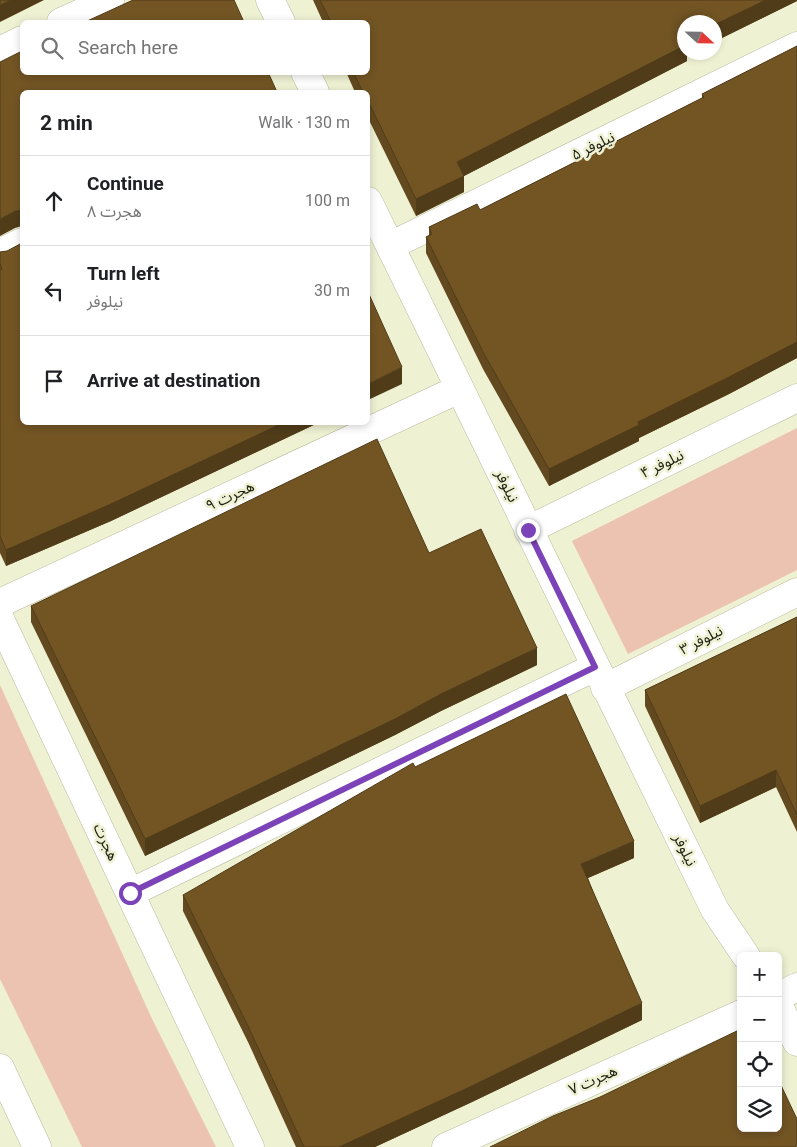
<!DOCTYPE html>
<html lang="en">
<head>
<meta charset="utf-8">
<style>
	body { margin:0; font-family:Roboto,"Noto Sans Arabic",sans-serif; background:#f2f2f2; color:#202124 }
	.controls { position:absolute; right:15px; bottom:15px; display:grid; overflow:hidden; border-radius:8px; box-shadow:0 2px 8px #0003 }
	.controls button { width:45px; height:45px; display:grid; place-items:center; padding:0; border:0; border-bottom:1px solid #e0e0e0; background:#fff; color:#202124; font:25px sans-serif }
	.compass { position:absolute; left:677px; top:15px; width:45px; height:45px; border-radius:50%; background:#fff; box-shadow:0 2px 8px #0003; rotate:112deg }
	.stop { position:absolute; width:15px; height:15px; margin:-11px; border:4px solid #7c42b8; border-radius:50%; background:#fff }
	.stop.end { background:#7c42b8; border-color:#fff; box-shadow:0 1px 5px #0008 }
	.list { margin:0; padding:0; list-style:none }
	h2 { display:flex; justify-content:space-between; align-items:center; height:65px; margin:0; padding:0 20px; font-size:21px }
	h2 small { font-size:16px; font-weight:400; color:#757577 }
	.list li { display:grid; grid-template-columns:32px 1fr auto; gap:15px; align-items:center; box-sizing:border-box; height:90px; padding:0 20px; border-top:1px solid #e0e0e0 }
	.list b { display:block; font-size:19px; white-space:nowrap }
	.list p { margin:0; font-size:16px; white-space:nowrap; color:#757577 }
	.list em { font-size:16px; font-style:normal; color:#757577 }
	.icon { flex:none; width:28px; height:28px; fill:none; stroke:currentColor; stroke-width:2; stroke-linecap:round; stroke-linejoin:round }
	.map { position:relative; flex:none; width:797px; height:1147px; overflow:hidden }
	.search { position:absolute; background:#fff; box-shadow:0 2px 8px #0003; left:20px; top:20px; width:350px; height:55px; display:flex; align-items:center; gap:12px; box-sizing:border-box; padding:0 18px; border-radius:8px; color:#757577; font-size:19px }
	.panel { position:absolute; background:#fff; box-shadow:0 2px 8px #0003; left:20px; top:90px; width:350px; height:335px; border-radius:8px }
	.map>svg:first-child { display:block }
	.green { fill:#ecc2b0 }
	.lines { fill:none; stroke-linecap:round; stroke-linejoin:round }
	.street-casing { stroke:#b8bb9e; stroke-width:29 }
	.secondary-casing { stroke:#b8bb9e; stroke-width:29 }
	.street { stroke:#fff; stroke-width:28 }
	.secondary { stroke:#fff; stroke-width:28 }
	.wall { fill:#63491f }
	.shaded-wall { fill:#503c19 }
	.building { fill:#735524; stroke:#503c19 }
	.route { stroke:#7c42b8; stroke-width:6 }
	.labels { text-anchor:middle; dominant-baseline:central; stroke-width:5; stroke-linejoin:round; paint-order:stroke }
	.street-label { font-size:15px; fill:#1d1e13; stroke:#eff1d3 }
</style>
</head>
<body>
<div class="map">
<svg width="797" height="1147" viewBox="0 0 797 1147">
	<rect width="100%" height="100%" fill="#eff1d3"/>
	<path class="green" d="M 797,428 L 797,570 L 628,654 L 572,541 Z
		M 0,685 L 153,1021 L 216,1147 L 82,1147 L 0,979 Z"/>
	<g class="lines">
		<defs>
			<path id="street" d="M 270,0 L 281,22
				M 61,22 L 110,0
				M 0,51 L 22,40
				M 305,72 L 315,92
				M 368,201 L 715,910 L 746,956
				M 390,246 L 797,46
				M 0,253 L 22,242
				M 528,530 L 797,398
				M 0,603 L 459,389
				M 605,688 L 797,592
				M 130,893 L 595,667
				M 778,997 L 797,987
				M 778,1005 L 797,1042
				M 446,1147 L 741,1014"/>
			<path id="secondary" d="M 0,619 L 250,1147
				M 0,1068 L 37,1147"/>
		</defs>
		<use href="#street" class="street-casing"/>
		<use href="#secondary" class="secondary-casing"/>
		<use href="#street" class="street"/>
		<use href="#secondary" class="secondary"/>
	</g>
	<path class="wall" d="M 313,0 L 797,0 L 797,1 L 687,55 L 687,61 L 464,176 L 464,192 L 416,216 L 368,118 L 368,92 L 355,92 L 346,72 L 368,72 L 368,22 L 323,22 Z
		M 797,46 L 797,358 L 729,394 L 639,438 L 639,441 L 549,486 L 483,369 L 426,253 L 426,237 L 429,235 L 429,227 L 480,210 L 702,98 L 702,94 Z
		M 7,251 L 22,422 L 320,422 L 111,521 L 6,566 L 0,553 L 0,252 Z
		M 429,553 L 537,665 L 441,711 L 395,735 L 145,856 L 31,622 L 31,606 Z
		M 797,617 L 797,832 L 776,787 L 700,823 L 645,706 L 645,690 Z
		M 634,858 L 588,878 L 642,1020 L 472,1102 L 375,1147 L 296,1147 L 248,1042 L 183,911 L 183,895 Z"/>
	<path class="shaded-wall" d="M 10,0 L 44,0 L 0,22 L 0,5 Z
		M 766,0 L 797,0 L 797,1 L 714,42 L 714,25 Z
		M 684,46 L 684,52 L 693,52 L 687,55 L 687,61 L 464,176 L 464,192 L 416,216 L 416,199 L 457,162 Z
		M 22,210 L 22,226 L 15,228 L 0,236 L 0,219 L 15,211 Z
		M 797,342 L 797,358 L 729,394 L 639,438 L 639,441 L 549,486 L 549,469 L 638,422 Z
		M 402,367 L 402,384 L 368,400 L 368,384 Z
		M 285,422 L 320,422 L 111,521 L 6,566 L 6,550 Z
		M 537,648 L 537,665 L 441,711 L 395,735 L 145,856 L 145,839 L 441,694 Z
		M 776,770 L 776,787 L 700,823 L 700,806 Z
		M 634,841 L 634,858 L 581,881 L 581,864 Z
		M 642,1003 L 642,1020 L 472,1102 L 375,1147 L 339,1147 Z"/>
	<path class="building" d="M 0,0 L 10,0 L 0,5 Z
		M 133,0 L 234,0 L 244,22 L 85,22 Z
		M 320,0 L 766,0 L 714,25 L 714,22 L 684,22 L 684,46 L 457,162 L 464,176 L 416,199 L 368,101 L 368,92 L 363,92 L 353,72 L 368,72 L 368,22 L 331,22 Z
		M 797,46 L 797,342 L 729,377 L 638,422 L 639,425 L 549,469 L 483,352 L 426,237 L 432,234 L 429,227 L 477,204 L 480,210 L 704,97 L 702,94 Z
		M 22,51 L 22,72 L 268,72 L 277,92 L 22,92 L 22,210 L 15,211 L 0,219 L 0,62 Z
		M 22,243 L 22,422 L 285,422 L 111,504 L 6,550 L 0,536 L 0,270 L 2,269 L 0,264 L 0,252 L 7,251 Z
		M 368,292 L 402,367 L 368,384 Z
		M 377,439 L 429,553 L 481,529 L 537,648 L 441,694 L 395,719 L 145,839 L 31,606 Z
		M 797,617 L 797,815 L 776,770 L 700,806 L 645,690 Z
		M 566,694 L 634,841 L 581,864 L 642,1003 L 472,1086 L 339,1147 L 304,1147 L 248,1026 L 183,895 L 413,763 L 415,767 Z
		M 741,1029 L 741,1128 L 778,1128 L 778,1079 L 797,1119 L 797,1146 L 794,1147 L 490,1147 L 553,1116 L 600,1097 Z"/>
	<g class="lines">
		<path class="route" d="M 130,893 L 595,667 L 528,530"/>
	</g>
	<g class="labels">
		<g class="street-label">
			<text transform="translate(593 146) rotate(-26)">نیلوفر ۵</text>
			<text transform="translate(662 464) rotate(-26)">نیلوفر ۴</text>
			<text transform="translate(507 486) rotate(64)">نیلوفر</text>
			<text transform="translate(230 496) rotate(-25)">هجرت ۹</text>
			<text transform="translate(701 640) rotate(-27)">نیلوفر ۳</text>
			<text transform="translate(106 842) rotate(65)">هجرت</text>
			<text transform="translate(685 850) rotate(64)">نیلوفر</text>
			<text transform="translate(593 1080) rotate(-24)">هجرت ۷</text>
		</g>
	</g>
</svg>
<div class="controls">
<button>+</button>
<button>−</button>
<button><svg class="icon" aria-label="locate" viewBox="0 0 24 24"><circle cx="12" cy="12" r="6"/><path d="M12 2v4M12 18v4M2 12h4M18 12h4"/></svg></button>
<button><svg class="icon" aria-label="layers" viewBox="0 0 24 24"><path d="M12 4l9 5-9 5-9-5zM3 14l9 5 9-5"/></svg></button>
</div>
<svg class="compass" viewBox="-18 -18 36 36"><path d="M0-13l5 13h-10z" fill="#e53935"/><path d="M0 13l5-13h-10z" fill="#757577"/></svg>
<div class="stop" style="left:130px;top:893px"></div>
<div class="stop end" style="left:528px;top:530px"></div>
<div class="search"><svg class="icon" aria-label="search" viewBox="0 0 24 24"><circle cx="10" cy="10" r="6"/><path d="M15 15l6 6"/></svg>Search here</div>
<section class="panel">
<h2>2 min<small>Walk · 130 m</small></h2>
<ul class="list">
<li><svg class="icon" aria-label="ahead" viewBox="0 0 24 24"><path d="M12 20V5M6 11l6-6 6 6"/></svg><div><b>Continue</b><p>هجرت ۸</p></div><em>100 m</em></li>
<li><svg class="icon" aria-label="left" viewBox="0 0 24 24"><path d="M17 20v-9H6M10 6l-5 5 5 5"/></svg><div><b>Turn left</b><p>نیلوفر</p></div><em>30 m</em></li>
<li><svg class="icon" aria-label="arrive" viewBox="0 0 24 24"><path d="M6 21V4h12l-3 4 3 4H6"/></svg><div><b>Arrive at destination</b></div></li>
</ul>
</section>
</div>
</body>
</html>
